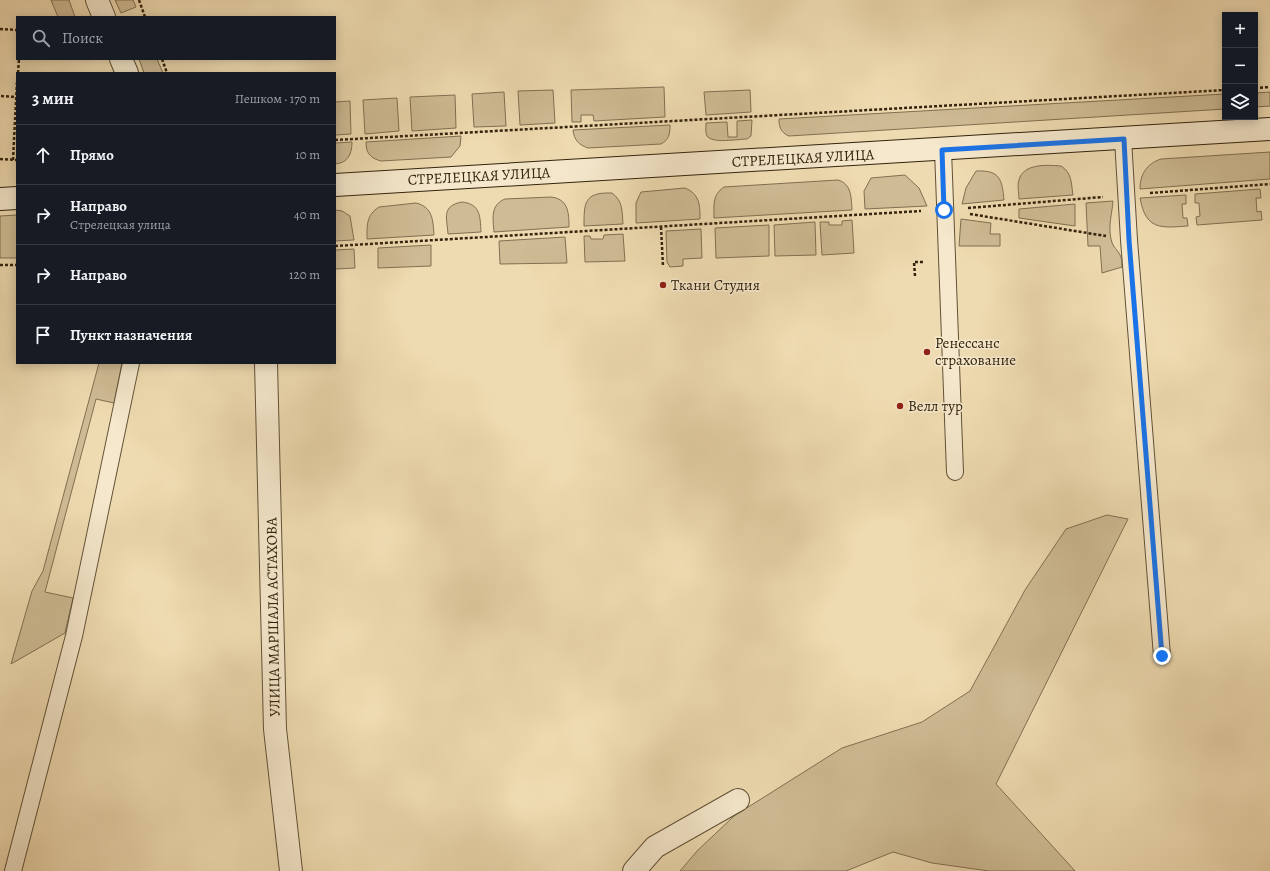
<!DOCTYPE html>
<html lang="ru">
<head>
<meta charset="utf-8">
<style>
	body { margin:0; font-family:Alegreya,serif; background:#20242c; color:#f1f3f6 }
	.controls { position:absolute; right:12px; top:12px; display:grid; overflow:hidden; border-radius:0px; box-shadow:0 2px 10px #0003 }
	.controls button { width:36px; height:36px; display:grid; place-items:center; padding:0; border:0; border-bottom:1px solid #363941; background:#171b24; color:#f1f3f6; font:20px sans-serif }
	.stop { position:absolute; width:12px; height:12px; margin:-9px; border:3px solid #1a73e8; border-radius:50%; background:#fff }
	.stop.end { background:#1a73e8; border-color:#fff; box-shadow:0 1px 4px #0008 }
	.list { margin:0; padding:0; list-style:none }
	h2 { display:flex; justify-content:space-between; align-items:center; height:52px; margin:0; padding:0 16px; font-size:17px }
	h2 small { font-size:13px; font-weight:400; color:#9ea1a6 }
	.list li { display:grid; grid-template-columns:26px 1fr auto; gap:12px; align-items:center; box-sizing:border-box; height:60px; padding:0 16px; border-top:1px solid #363941 }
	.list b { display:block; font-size:15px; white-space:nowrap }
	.list p { margin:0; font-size:13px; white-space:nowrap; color:#9ea1a6 }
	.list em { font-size:13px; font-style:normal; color:#9ea1a6 }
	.icon { flex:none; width:22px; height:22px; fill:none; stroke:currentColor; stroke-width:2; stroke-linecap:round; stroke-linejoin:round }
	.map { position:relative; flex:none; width:1270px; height:871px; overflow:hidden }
	.search { position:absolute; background:#171b24; box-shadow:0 2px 10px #0003; left:16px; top:16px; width:320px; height:44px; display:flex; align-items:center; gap:10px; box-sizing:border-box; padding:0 14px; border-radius:0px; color:#9ea1a6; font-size:15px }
	.panel { position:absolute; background:#171b24; box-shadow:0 2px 10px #0003; left:16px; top:72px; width:320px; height:292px; border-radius:0px }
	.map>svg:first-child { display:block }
	.green { fill:#cfbc95; stroke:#807051 }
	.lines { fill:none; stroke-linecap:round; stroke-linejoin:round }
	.service-casing { stroke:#615136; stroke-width:18 }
	.minor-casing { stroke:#615136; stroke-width:24 }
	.tertiary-casing { stroke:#615136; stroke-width:24 }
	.secondary-casing { stroke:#32230d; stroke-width:24 }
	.path { stroke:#32230d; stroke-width:2.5; stroke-dasharray:3 2; stroke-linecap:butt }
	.service { stroke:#f5e8cc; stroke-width:16 }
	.minor { stroke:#f5e8cc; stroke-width:22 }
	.tertiary { stroke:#f5e8cc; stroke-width:22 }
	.secondary { stroke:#f5e8cc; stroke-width:22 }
	.route { stroke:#1a73e8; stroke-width:5 }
	.poi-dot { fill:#8f2418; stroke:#f5e8cc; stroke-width:1.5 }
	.labels { text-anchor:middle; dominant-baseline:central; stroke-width:3; stroke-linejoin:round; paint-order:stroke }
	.street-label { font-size:15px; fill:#32230d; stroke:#f5e8cc }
	.poi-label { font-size:15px; fill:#32230d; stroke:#f5e8cc; text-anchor:start }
</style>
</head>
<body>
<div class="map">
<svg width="1270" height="871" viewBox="0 0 1270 871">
	<rect width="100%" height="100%" fill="#efdbb1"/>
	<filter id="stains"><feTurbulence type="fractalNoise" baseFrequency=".005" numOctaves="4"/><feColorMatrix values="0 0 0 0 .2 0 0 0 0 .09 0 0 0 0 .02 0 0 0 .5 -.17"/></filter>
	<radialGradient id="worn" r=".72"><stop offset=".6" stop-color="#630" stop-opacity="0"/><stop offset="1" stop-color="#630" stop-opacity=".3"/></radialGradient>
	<path class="green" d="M 51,0 L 69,0 L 75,17 L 58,17 Z
		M 115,0 L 133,0 L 136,7 L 121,13 Z
		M 139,59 L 157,59 L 163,73 L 144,73 Z
		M 664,87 L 665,117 L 594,121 L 593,115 L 581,115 L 581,122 L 572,122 L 571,90 Z
		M 553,90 L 555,123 L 520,125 L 518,91 Z
		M 750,90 L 751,112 L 706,115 L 704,92 Z
		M 504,92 L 506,126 L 474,127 L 472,94 Z
		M 1270,92 L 1270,106 L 1255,107 L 1255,93 Z
		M 1225,94 L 1225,109 L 789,136 C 781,133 779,127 779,119 Z
		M 455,95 L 456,128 L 412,131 L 410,97 Z
		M 397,98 L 399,131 L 365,134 L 363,100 Z
		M 350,101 L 351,134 L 335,135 L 335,102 Z
		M 752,120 L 751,136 L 747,139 C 738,139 712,144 707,136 C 705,132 706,127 706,123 L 727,122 L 728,137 L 737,137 L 737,121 Z
		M 670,125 C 670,134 669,140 661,144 L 588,148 C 579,145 574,140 573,130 Z
		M 461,136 L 460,146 L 451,157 L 381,161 C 370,158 366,153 366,142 Z
		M 352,142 C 352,154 348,163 335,164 L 335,143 Z
		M 1270,152 L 1270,179 L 1140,189 C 1140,175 1146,164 1161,159 Z
		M 1061,166 C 1072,173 1071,182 1073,195 L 1019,199 C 1019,193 1017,185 1019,180 C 1023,163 1048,165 1061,166 Z
		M 976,171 C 1000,170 1002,179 1004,200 L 962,204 L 966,188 Z
		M 905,175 L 919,188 L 927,206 L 865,209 L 864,191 L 871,178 Z
		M 838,180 C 852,184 851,198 852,210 L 714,218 C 714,206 712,195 724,187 Z
		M 685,188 C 700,194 700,206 700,219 L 636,223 L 636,203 L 641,192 Z
		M 1260,189 L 1261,198 L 1256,198 L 1257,212 L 1261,211 L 1262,220 L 1197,225 L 1196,217 L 1200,216 L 1199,203 L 1195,203 L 1195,194 Z
		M 612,193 C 623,201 622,211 623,224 L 584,226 C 584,203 584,192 612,193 Z
		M 1186,195 L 1186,204 L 1182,204 L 1183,218 L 1187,218 L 1188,226 C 1160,228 1146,230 1140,198 Z
		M 551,197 C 568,199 569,212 569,227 L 494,232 C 493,219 490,205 505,199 Z
		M 1113,201 C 1112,214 1108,225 1111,239 C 1113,251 1123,250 1122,267 L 1102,273 L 1100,246 L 1088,246 L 1086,203 Z
		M 462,202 C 481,204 480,217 481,232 L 448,234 C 447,218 441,206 462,202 Z
		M 416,203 C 433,207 433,221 434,235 L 367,239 C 367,226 366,215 379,207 Z
		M 1075,204 L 1075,226 L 1019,218 L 1019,209 Z
		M 335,210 L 342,211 L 350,216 L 354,240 L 335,241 Z
		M 17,215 L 17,258 L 0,258 L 0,216 Z
		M 961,219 L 991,223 L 990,234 L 1000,234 L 1000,246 L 959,246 Z
		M 852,220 L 854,253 L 822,255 L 820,222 L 829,222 L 829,225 L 842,225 L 842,221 Z
		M 815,222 L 816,255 L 775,256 L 774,225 Z
		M 769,225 L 769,256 L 716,258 L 715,228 Z
		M 701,229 L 702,258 L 683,259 L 683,266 L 670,267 L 667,262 L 666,231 Z
		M 623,234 L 625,261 L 585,262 L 584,236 L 590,236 L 591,239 L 603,239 L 604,235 Z
		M 565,237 L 567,263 L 500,264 L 499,241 Z
		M 431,245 L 431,266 L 378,268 L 378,248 Z
		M 354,249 L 355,268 L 335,269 L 335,250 Z
		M 99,363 L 122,363 L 114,403 L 96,399 L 45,592 L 73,598 L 65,633 L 11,664 L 32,591 L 43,571 Z
		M 1107,515 L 1128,519 L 996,784 L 1075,871 L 989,871 L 932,863 L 893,852 L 846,871 L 680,871 L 697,851 L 734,816 L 842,748 L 922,722 L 970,691 L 1025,590 L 1066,529 Z"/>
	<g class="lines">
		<defs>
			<path id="service" d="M 1123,139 L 1129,240 L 1162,656
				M 943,150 L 955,472
				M 13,871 L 74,636 L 131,363"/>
			<path id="minor" d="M 266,363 L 275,729 L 291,871
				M 634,871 L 655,847 L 738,800"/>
			<path id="tertiary" d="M 97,0 L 104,17
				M 121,59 L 127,73"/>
			<path id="secondary" d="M 335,185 L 1270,129
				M 0,199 L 17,198"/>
		</defs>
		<use href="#service" class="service-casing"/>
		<use href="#minor" class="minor-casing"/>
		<use href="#tertiary" class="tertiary-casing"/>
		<use href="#secondary" class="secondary-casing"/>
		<path class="path" d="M 139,0 L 145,17
			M 0,29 L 17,30
			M 162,59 L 167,73
			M 18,73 L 19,59
			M 1255,88 L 1270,87
			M 1,96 L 16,97
			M 335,140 L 1225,90
			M 0,159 L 17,160
			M 13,160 L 17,82
			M 1150,193 L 1270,184
			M 968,208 L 1103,197
			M 970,214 L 1106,236
			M 661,227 L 663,266
			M 335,246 L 921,211
			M 0,265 L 17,265
			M 915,276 L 914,262 L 924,262"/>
		<use href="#service" class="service"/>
		<use href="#minor" class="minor"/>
		<use href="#tertiary" class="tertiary"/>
		<use href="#secondary" class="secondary"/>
	</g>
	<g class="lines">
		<path class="route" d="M 944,210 L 942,150 L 1124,139 L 1129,240 L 1162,656"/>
	</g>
	<g class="poi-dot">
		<circle cx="663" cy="285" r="4"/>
		<circle cx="927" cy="352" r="4"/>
		<circle cx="900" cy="406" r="4"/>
	</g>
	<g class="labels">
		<g class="street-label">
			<text transform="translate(803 158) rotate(-3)">СТРЕЛЕЦКАЯ УЛИЦА</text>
			<text transform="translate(479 176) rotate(-3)">СТРЕЛЕЦКАЯ УЛИЦА</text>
			<text transform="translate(273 617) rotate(-91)">УЛИЦА МАРШАЛА АСТАХОВА</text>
		</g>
		<g class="poi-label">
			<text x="671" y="285">Ткани Студия</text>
			<text x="935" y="343">Ренессанс<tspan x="935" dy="17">страхование</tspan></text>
			<text x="908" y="406">Велл тур</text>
		</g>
	</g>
	<rect width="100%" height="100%" filter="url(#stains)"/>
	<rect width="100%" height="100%" fill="url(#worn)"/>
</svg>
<div class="controls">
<button>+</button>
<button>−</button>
<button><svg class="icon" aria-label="layers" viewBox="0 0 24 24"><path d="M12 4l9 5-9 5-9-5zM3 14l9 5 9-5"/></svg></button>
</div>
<div class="stop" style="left:944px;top:210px"></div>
<div class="stop end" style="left:1162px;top:656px"></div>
<div class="search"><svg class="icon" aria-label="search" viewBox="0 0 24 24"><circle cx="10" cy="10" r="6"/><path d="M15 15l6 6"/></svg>Поиск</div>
<section class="panel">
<h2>3 мин<small>Пешком · 170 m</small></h2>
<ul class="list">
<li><svg class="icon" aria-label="ahead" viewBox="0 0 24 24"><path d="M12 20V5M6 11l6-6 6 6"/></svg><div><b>Прямо</b></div><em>10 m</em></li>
<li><svg class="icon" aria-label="right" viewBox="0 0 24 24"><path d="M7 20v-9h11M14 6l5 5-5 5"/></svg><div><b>Направо</b><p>Стрелецкая улица</p></div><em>40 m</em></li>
<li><svg class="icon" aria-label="right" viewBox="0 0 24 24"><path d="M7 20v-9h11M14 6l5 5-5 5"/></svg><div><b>Направо</b></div><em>120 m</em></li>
<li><svg class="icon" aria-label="arrive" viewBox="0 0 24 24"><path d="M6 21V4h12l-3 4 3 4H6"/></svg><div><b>Пункт назначения</b></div></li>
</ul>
</section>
</div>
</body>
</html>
